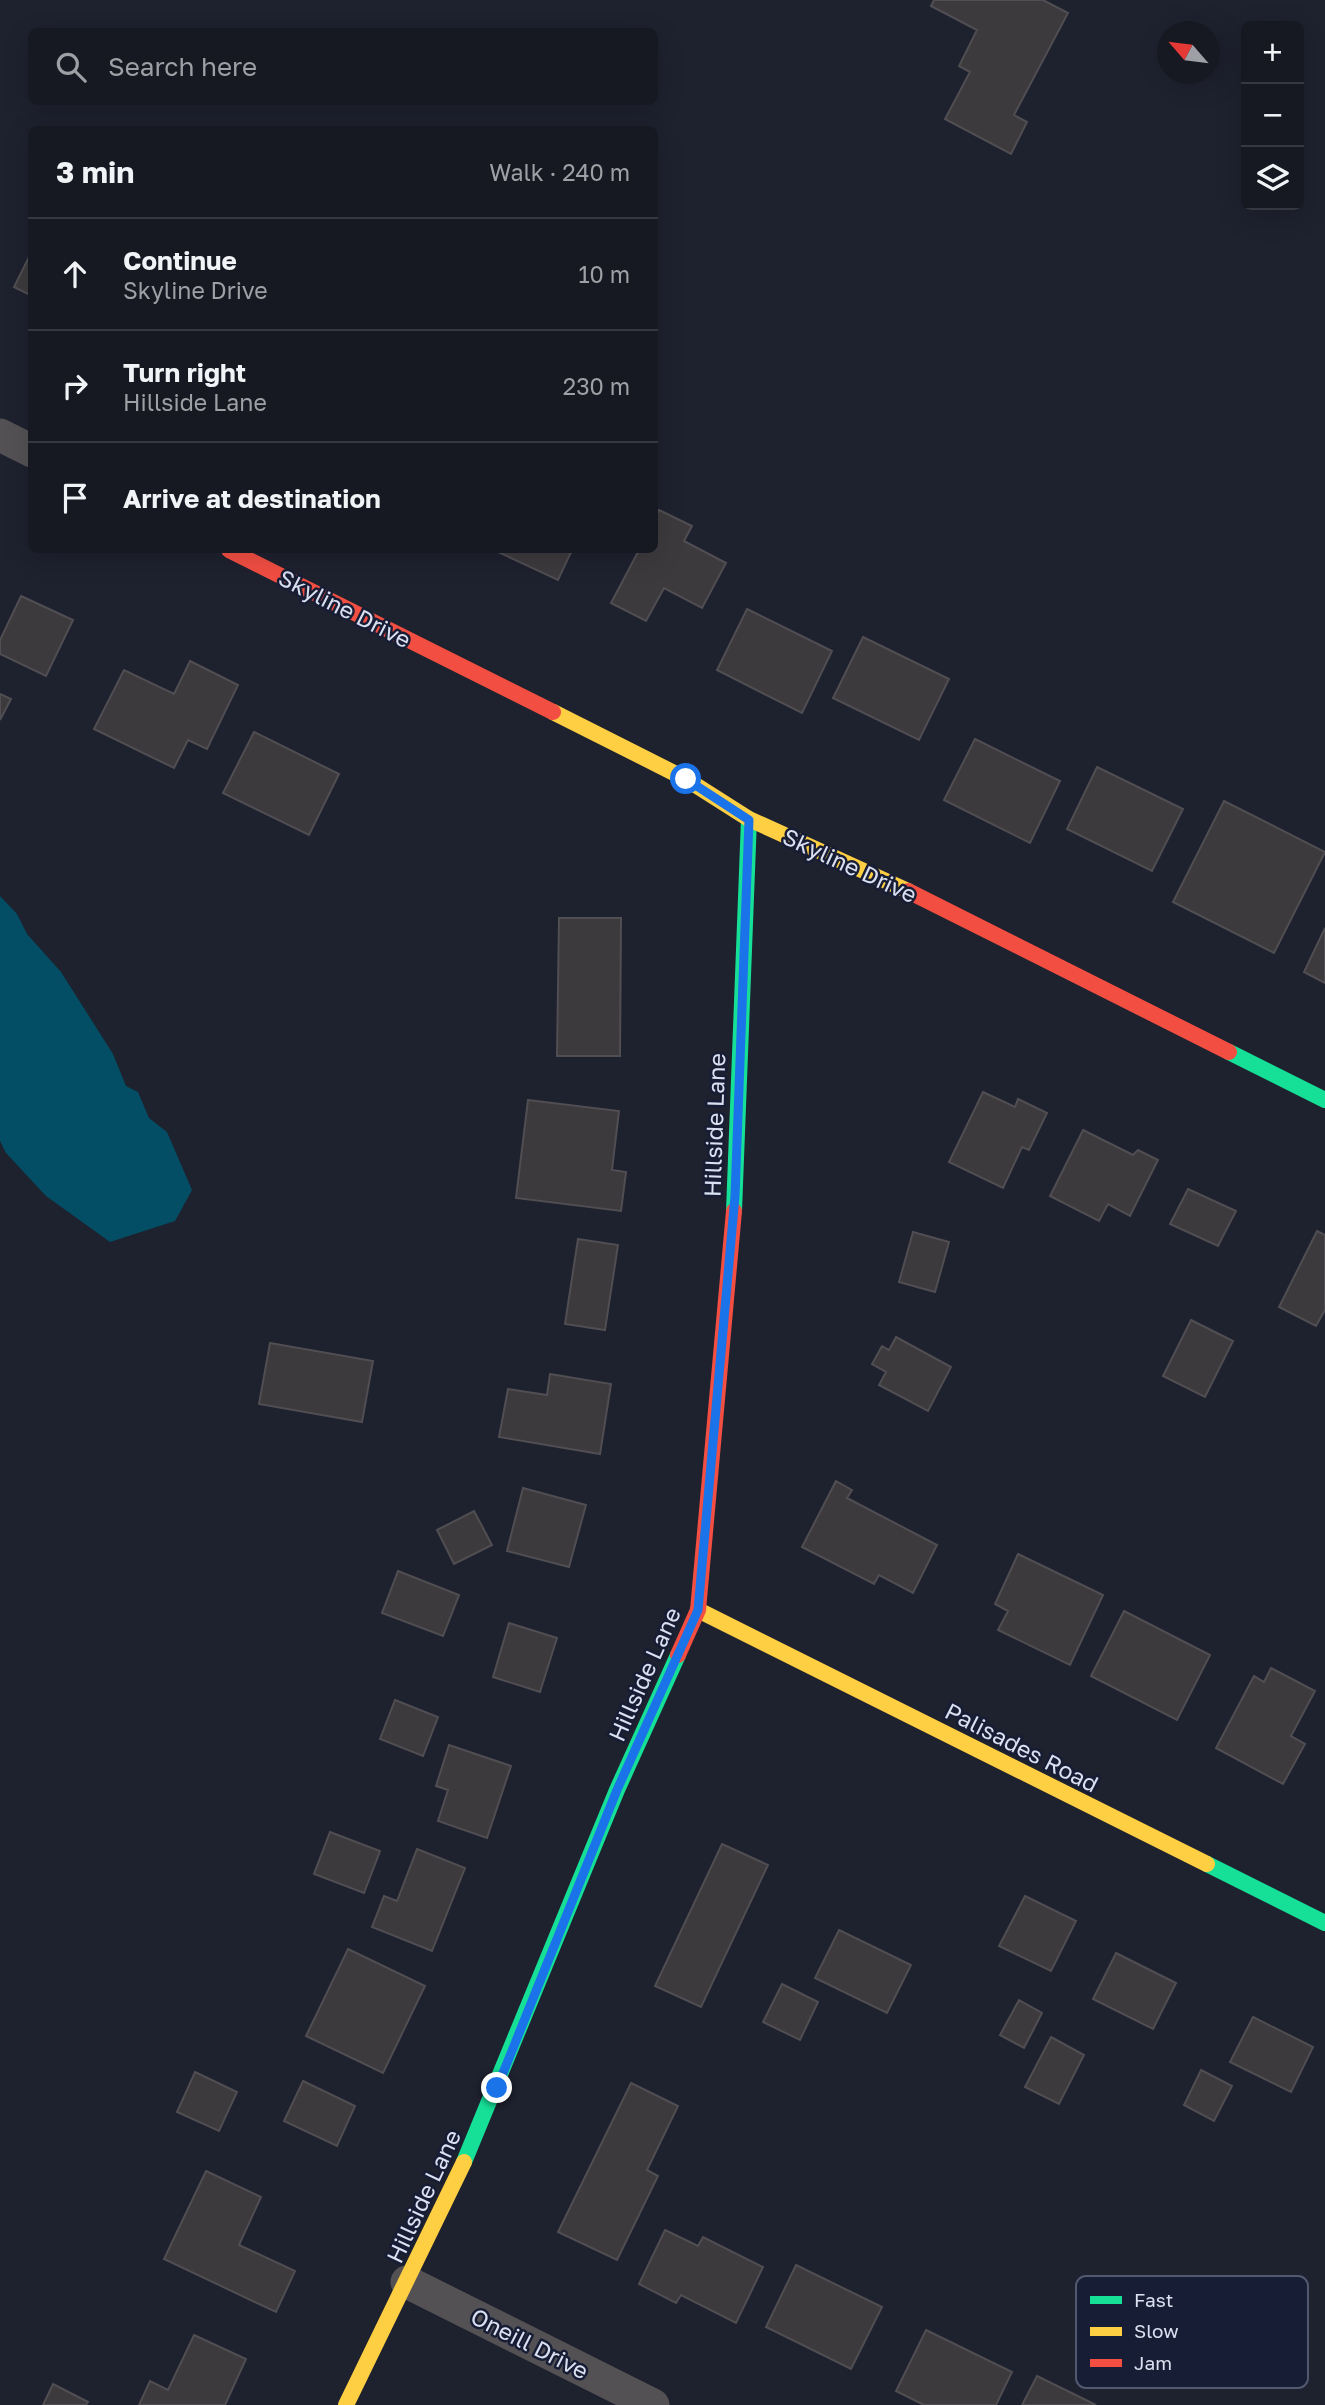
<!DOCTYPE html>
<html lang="en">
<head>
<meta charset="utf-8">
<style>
	body { margin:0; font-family:"Golos Text",sans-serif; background:#23262f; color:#f1f3f6 }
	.controls { position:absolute; right:21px; top:21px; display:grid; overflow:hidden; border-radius:10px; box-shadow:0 7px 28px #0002 }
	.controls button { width:63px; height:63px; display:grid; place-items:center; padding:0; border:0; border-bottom:2px solid #353840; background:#161922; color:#f1f3f6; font:35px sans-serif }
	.compass { position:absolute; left:1157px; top:21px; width:63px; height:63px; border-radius:50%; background:#161922; box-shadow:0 7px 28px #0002; rotate:298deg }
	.stop { position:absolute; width:21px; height:21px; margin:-16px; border:5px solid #1a73e8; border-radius:50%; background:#fff }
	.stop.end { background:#1a73e8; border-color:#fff; box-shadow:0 2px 7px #0008 }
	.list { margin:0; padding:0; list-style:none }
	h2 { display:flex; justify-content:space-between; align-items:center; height:91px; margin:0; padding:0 28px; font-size:30px }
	h2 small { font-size:23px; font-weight:400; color:#9ea0a5 }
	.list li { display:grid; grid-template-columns:46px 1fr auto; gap:21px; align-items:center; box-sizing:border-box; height:112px; padding:0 28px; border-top:2px solid #353840 }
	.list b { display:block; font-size:26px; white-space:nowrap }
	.list p { margin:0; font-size:23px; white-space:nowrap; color:#9ea0a5 }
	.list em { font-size:23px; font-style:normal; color:#9ea0a5 }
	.icon { flex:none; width:38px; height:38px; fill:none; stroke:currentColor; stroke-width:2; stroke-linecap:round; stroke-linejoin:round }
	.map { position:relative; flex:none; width:1325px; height:2405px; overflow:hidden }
	.search { position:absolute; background:#161922; box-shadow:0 7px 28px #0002; left:28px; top:28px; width:630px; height:77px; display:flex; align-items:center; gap:18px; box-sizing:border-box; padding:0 24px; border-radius:10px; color:#9ea0a5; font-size:26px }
	.panel { position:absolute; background:#161922; box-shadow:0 7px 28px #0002; left:28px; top:126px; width:630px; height:427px; border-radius:10px }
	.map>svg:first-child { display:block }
	.water { fill:#034e64 }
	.building { fill:#3d3a3e; stroke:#504e52; stroke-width:2 }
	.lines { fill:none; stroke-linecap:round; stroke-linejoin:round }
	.street { stroke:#545154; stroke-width:33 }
	.fast { stroke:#16e098; stroke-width:16 }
	.slow { stroke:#ffcf43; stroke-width:16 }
	.jam { stroke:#f24e42; stroke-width:16 }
	.route { stroke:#1a73e8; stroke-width:9 }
	.labels { text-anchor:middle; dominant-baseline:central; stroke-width:5; stroke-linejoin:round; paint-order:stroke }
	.street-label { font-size:23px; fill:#dbe1f1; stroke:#171d35 }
	.key { fill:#171d35; stroke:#52586d; stroke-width:2 }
	.key-label { font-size:19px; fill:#dbe1f1 }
</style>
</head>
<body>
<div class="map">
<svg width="1325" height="2405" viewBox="0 0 1325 2405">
	<rect width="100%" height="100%" fill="#1e212e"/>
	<path class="water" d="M 0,896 L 17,914 L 27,934 L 61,972 L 113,1054 L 126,1086 L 138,1092 L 149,1118 L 167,1132 L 192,1190 L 175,1221 L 110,1242 L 46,1196 L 6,1153 L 0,1141 Z"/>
	<path class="building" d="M 934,0 L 1043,0 L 1068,13 L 1014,115 L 1027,122 L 1011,154 L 945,119 L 970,72 L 959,66 L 977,30 L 931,6 Z
		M 32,251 L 32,296 L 14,287 Z
		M 659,510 L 692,526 L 684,541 L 726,563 L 702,608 L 664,588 L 646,621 L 611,603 L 639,550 L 654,550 L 654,519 Z
		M 494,550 L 572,550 L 558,580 Z
		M 21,596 L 73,620 L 46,676 L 0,654 L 0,640 Z
		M 747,609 L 832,651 L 802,713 L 717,670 Z
		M 863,637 L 949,679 L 919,740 L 833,698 Z
		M 190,661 L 238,685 L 207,749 L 188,740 L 174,768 L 94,729 L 124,670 L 174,694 Z
		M 0,694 L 11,699 L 0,720 Z
		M 254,732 L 339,774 L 309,835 L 223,793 Z
		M 975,739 L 1060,781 L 1030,843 L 944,800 Z
		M 1097,767 L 1183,809 L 1152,871 L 1067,829 Z
		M 1224,801 L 1325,852 L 1274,953 L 1173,902 Z
		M 559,918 L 621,918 L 620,1056 L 557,1056 Z
		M 1325,928 L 1325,983 L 1304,972 Z
		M 983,1092 L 1015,1107 L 1018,1099 L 1047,1113 L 1029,1150 L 1022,1147 L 1003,1188 L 949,1162 Z
		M 528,1100 L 619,1111 L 612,1170 L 626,1172 L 621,1211 L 516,1198 Z
		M 1083,1130 L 1133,1155 L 1138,1150 L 1158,1160 L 1130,1216 L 1108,1204 L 1099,1221 L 1050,1196 Z
		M 1188,1189 L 1236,1211 L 1218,1246 L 1170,1224 Z
		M 1317,1231 L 1325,1235 L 1325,1310 L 1316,1326 L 1279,1307 Z
		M 913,1232 L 949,1242 L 935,1292 L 899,1282 Z
		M 578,1239 L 618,1245 L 605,1330 L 565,1324 Z
		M 1191,1320 L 1233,1341 L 1205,1397 L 1163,1376 Z
		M 896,1337 L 951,1367 L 928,1411 L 879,1385 L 886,1372 L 872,1364 L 882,1346 L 889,1350 Z
		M 270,1343 L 373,1361 L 362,1422 L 259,1404 Z
		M 550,1374 L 611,1384 L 600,1454 L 499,1437 L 508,1389 L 547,1395 Z
		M 836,1481 L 852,1490 L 847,1498 L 937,1545 L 913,1593 L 879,1575 L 874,1584 L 802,1547 Z
		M 523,1488 L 586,1505 L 569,1567 L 507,1551 Z
		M 474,1511 L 492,1545 L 454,1564 L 437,1530 Z
		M 1018,1554 L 1103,1595 L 1070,1665 L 998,1630 L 1008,1611 L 995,1604 Z
		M 398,1571 L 459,1595 L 443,1636 L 382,1613 Z
		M 1124,1611 L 1210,1655 L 1177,1720 L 1091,1676 Z
		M 509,1623 L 557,1638 L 540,1692 L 493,1677 Z
		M 1271,1668 L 1315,1691 L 1291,1736 L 1305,1744 L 1283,1784 L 1216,1748 L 1254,1676 L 1264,1682 Z
		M 395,1700 L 438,1717 L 423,1756 L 380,1739 Z
		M 449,1745 L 511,1766 L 487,1838 L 438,1821 L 448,1790 L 436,1786 Z
		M 330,1832 L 380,1851 L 364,1893 L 314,1874 Z
		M 722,1844 L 768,1865 L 701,2007 L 655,1986 Z
		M 417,1849 L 465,1868 L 432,1951 L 372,1927 L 384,1896 L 397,1901 Z
		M 1025,1896 L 1076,1921 L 1051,1971 L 999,1946 Z
		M 839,1930 L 911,1965 L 887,2013 L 815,1978 Z
		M 348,1949 L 425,1986 L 383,2073 L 306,2036 Z
		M 1116,1953 L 1176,1983 L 1153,2029 L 1093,1999 Z
		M 782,1984 L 818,2002 L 800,2040 L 763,2022 Z
		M 1019,2000 L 1042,2013 L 1024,2048 L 1000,2035 Z
		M 1253,2017 L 1313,2047 L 1291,2092 L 1230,2062 Z
		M 1051,2037 L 1084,2055 L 1059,2104 L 1025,2087 Z
		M 1201,2070 L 1232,2086 L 1214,2121 L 1184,2105 Z
		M 195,2072 L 237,2092 L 219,2131 L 177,2112 Z
		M 303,2081 L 355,2106 L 337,2146 L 284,2121 Z
		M 631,2083 L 678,2106 L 647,2170 L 658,2176 L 617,2260 L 558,2232 Z
		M 206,2171 L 261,2197 L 239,2245 L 295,2271 L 276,2312 L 164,2259 Z
		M 665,2230 L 698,2246 L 703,2237 L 763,2267 L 736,2323 L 681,2295 L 676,2303 L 639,2284 Z
		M 796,2265 L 882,2307 L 851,2369 L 766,2327 Z
		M 926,2330 L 1012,2372 L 996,2405 L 924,2405 L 896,2391 Z
		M 194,2335 L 246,2359 L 225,2405 L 139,2405 L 150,2381 L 168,2390 Z
		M 1037,2376 L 1096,2405 L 1022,2405 Z
		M 53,2384 L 88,2402 L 86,2405 L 43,2405 Z"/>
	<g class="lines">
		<path class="street" d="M 0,435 L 32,451
			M 407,2282 L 653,2405"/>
		<path class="fast" d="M 1229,1052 L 1325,1100
			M 734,1211 L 749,819
			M 1207,1864 L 1325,1923
			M 464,2162 L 617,1790 L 678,1655"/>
		<path class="slow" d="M 553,712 L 686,779 L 749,819 L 908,891
			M 698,1610 L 1207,1864
			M 346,2405 L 464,2162"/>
		<path class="jam" d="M 229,550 L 553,712
			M 908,891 L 1229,1052
			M 678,1655 L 698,1610 L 734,1211"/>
	</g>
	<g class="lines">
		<path class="route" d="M 497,2088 L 617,1790 L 698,1610 L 735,1196 L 749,820 L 686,779"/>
	</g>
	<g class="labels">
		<g class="street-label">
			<text transform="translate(345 608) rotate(27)">Skyline Drive</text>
			<text transform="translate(850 865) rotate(25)">Skyline Drive</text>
			<text transform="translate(714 1125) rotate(-88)">Hillside Lane</text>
			<text transform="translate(644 1674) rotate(-66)">Hillside Lane</text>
			<text transform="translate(1022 1747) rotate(27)">Palisades Road</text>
			<text transform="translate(423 2196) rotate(-65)">Hillside Lane</text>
			<text transform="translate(530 2343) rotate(27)">Oneill Drive</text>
		</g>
	</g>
	<rect x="1076" y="2276" width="232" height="112" rx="10" class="key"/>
	<rect x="1090" y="2296" width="32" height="8" fill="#16e098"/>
	<rect x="1090" y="2327" width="32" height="9" fill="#ffcf43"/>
	<rect x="1090" y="2359" width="32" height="8" fill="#f24e42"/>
	<g class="key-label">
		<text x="1134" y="2307">Fast</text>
		<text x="1134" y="2338">Slow</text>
		<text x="1134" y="2370">Jam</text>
	</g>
</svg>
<div class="controls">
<button>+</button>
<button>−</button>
<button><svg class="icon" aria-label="layers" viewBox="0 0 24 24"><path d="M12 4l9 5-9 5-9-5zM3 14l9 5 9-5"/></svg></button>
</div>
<svg class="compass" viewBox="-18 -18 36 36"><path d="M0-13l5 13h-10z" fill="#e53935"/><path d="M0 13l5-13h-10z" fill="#9ea0a5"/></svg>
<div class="stop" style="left:686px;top:779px"></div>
<div class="stop end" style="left:497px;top:2088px"></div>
<div class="search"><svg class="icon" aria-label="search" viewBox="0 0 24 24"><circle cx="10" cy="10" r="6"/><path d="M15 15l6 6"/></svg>Search here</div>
<section class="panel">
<h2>3 min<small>Walk · 240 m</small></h2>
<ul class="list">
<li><svg class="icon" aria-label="ahead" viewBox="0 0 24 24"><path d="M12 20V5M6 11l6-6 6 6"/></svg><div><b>Continue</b><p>Skyline Drive</p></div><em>10 m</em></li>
<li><svg class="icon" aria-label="right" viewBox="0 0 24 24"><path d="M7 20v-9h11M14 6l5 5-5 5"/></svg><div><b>Turn right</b><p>Hillside Lane</p></div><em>230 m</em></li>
<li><svg class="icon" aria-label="arrive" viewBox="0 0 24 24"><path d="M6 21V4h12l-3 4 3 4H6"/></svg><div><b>Arrive at destination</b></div></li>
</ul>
</section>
</div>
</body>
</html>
